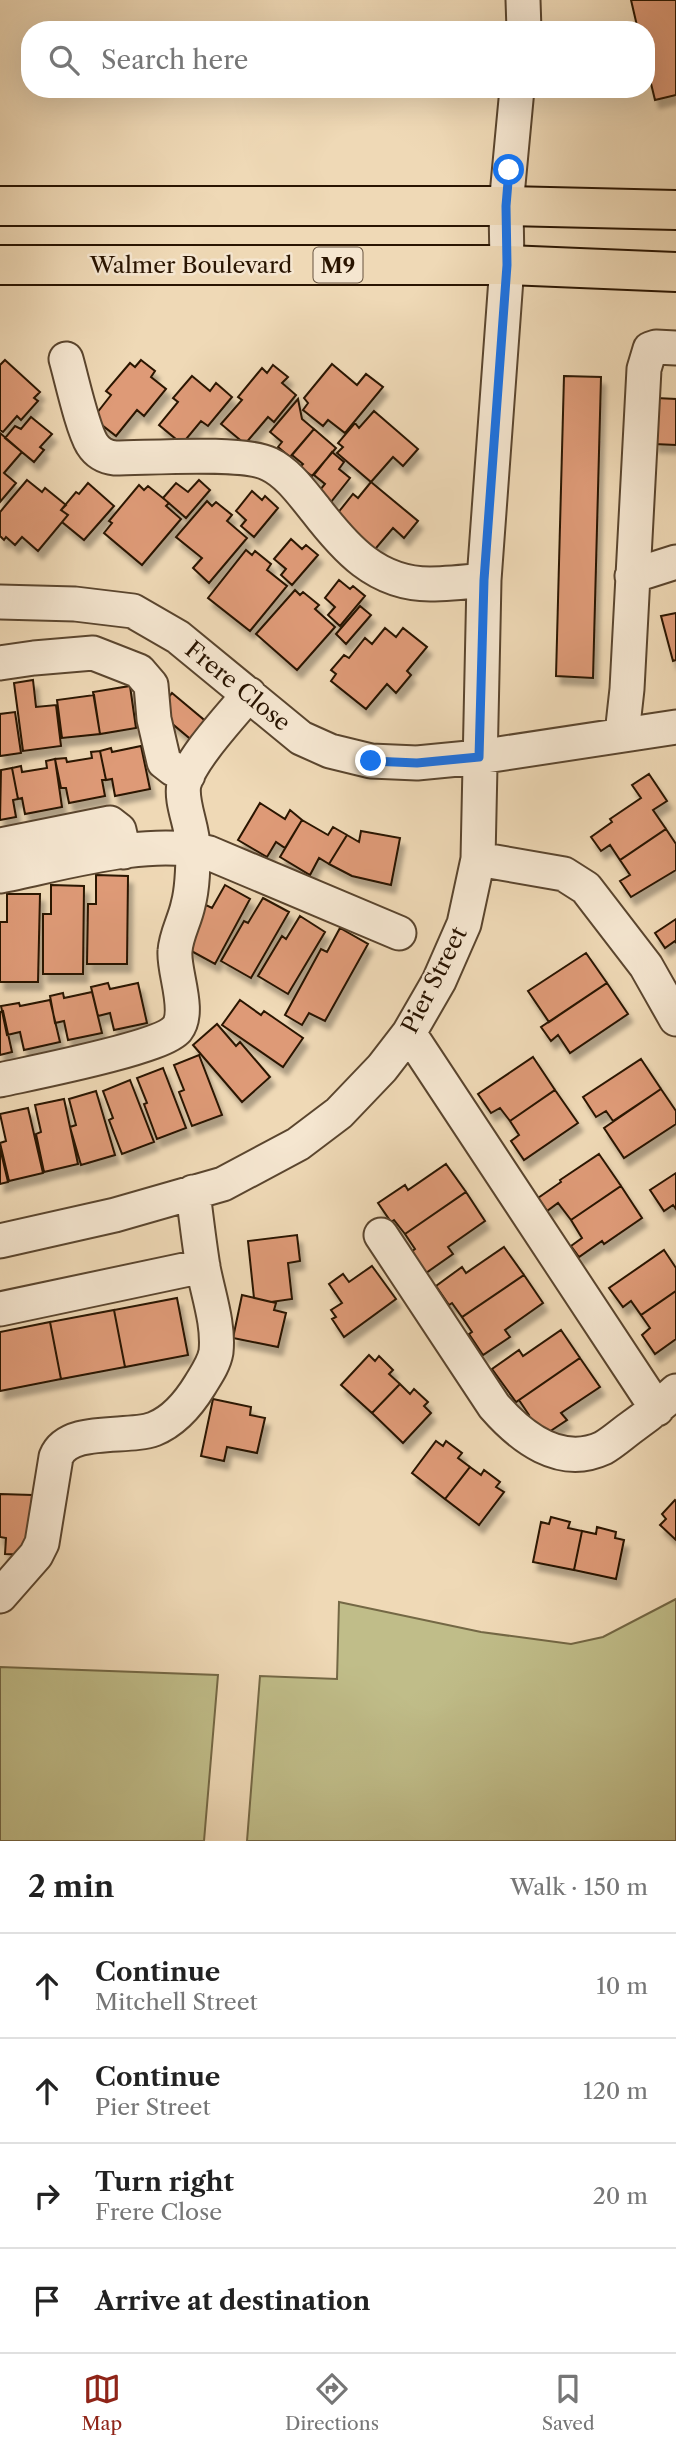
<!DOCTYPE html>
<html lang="en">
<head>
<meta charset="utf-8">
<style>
	body { margin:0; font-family:"Libre Caslon Text",serif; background:#f6f6f6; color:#222 }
	.stop { position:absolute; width:21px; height:21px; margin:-16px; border:5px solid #1a73e8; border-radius:50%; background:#fff }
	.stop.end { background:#1a73e8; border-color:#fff; box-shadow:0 2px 7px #0008 }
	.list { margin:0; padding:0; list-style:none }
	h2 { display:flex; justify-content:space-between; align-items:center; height:91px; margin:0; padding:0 28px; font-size:30px }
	h2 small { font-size:23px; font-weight:400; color:#767676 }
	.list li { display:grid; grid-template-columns:46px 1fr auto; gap:21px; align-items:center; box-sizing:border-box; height:105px; padding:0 28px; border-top:2px solid #e0e0e0 }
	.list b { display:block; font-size:26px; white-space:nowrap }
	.list p { margin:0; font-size:23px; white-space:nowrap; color:#767676 }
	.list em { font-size:23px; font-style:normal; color:#767676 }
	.icon { flex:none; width:38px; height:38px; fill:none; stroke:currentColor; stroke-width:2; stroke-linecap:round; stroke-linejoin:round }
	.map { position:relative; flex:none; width:676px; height:1841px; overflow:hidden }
	.search { position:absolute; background:#fff; box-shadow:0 7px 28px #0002; left:21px; right:21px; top:21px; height:77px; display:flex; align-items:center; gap:18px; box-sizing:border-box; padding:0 24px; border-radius:28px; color:#767676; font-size:26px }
	.sheet { height:511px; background:#fff }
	nav { display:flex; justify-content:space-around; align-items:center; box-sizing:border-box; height:98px; border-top:2px solid #e0e0e0; background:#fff; font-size:19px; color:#767676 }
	nav a { display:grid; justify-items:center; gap:4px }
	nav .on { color:#8f2418 }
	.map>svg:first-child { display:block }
	.green { fill:#c0bd89; stroke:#746845; stroke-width:2 }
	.building { fill:#de9a77; stroke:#291401; stroke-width:2; filter:url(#shadow) }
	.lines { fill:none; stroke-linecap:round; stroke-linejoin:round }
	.minor-casing { stroke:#5a452e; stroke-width:37 }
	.major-casing { stroke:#291401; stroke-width:42 }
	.minor { stroke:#f5e6d0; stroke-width:33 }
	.major { stroke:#efd9b6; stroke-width:38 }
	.route { stroke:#1a73e8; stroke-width:9 }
	.labels { text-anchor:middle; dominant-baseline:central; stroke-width:5; stroke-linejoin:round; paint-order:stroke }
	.shield { fill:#f5e6d0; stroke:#66533f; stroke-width:2 }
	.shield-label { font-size:21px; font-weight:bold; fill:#291401 }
	.street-label { font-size:23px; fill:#291401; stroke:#f5e6d0 }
</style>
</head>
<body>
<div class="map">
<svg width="676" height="1841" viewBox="0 0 676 1841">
	<defs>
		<filter id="shadow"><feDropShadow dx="4.5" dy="8" stdDeviation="2" flood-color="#0004"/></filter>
	</defs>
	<rect width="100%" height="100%" fill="#efd9b6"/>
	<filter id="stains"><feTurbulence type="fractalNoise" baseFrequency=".00286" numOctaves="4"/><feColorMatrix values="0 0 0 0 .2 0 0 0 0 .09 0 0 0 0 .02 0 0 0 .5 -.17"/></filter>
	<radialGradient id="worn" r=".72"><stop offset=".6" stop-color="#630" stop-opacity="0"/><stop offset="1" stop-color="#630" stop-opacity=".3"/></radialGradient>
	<path class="green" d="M 676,1599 L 676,1841 L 247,1841 L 260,1676 L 337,1679 L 339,1602 L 481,1632 L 571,1644 L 603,1637 Z
		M 0,1667 L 218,1675 L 204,1841 L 0,1841 Z"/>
	<path class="building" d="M 631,0 L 676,0 L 676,95 L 655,100 L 646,63 L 646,30 L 638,30 Z
		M 5,360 L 40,392 L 34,398 L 38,401 L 21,420 L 17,416 L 3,432 L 0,430 L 0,365 Z
		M 141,360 L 155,371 L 151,377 L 166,389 L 144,416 L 137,410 L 116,436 L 93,418 L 111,395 L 106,391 L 130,363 L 135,367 Z
		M 332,364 L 357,385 L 366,374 L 383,387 L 345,433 L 328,420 L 323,426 L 303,410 L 308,403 L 304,398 Z
		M 273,365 L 288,377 L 282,383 L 296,395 L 274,422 L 268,417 L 245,444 L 221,424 L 242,400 L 238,397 L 262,368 L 267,373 Z
		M 192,376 L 210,391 L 216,383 L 232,397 L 208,426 L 201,421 L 182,444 L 159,425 L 178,402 L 173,398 Z
		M 564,376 L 601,377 L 593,678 L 556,676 Z
		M 656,398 L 676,399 L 676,445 L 654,444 Z
		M 298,399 L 302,419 L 314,429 L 290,457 L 278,447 L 282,442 L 270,432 Z
		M 374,411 L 418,449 L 403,466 L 393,457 L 371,482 L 337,453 L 343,447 L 338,443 L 355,423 L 359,428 Z
		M 31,417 L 52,434 L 40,447 L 44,450 L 34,462 L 5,438 L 15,426 L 21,429 Z
		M 314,429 L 336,448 L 312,476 L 300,467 L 303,464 L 292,455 Z
		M 0,433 L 22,452 L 4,473 L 16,483 L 0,502 Z
		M 332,452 L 344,462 L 339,469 L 350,478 L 327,507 L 315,496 L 325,484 L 314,475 Z
		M 27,480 L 42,492 L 45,488 L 66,505 L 61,510 L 68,515 L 38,551 L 22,537 L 15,545 L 6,537 L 4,540 L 0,536 L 0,512 Z
		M 199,480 L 210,490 L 186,518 L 163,498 L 176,483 L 188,492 Z
		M 371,482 L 418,521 L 404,538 L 393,528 L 371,554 L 337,514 L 353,494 L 358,498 Z
		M 88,483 L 114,506 L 84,540 L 62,522 L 68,515 L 61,510 L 76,492 L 79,494 Z
		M 139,485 L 144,490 L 148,486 L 169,503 L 166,506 L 181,519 L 142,565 L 104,533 L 112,523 L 109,521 Z
		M 252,491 L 262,500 L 265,496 L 278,508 L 254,537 L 241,526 L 246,520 L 236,511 Z
		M 207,501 L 212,506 L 216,502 L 232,515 L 227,521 L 247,538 L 209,583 L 193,568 L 202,558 L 176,537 Z
		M 291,539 L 302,549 L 306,545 L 318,555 L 292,585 L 281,575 L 286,569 L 274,559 Z
		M 246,550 L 252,555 L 255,551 L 271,564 L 267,570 L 287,586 L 250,631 L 208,598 Z
		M 339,580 L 350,589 L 353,586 L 365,596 L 340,626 L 328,615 L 335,607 L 325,598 Z
		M 295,590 L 300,595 L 303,592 L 319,605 L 315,609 L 335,627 L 297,670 L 256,634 Z
		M 360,606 L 371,615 L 346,644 L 336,634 Z
		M 676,613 L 676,660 L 673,661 L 661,616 Z
		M 385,628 L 396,637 L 403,628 L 427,647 L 407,671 L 411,675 L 396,693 L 387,684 L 366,709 L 331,681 L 336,674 L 331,670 L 344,655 L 349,658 L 365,638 L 372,644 Z
		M 33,680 L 36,707 L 56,705 L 61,746 L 23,751 L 14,683 Z
		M 130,686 L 136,728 L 100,734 L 93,692 Z
		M 172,693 L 209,724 L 194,742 L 157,711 Z
		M 94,695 L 100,734 L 62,738 L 57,700 Z
		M 15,712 L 21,753 L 0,756 L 0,714 Z
		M 141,746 L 150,789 L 115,796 L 112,779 L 106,780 L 100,751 L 111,748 L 112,752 Z
		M 100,751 L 106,780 L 102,780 L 105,796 L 69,803 L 66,788 L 61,788 L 55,759 L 66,758 L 67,762 L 92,758 L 91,752 Z
		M 55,759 L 62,807 L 25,814 L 22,798 L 18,799 L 12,768 L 21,766 L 22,772 L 47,768 L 46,761 Z
		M 12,768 L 18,799 L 13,800 L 16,817 L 0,820 L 1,770 Z
		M 649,774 L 667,801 L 653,810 L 666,829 L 620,860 L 610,845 L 601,851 L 591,837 L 612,822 L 610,819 L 641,798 L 632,785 Z
		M 260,803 L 285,819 L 290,810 L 302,820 L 285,848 L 276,842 L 267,857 L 238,840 Z
		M 302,820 L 328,835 L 333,827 L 347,835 L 329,864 L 319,858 L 310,875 L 280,857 Z
		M 666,829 L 676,844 L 676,870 L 631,897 L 620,881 L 630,875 L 620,860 Z
		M 361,831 L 400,838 L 391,885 L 352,876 L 329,864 L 347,835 L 359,842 Z
		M 96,875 L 128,876 L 127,964 L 87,964 L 88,904 L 96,904 Z
		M 51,885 L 84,886 L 83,974 L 43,974 L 43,914 L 51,914 Z
		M 225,885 L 250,899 L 215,964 L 184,947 L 206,905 L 212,908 Z
		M 7,894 L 40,894 L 38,982 L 0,982 L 0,922 L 7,922 Z
		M 263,898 L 289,912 L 251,978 L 221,961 L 244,921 L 248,923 Z
		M 300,916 L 325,932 L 288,994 L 258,976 L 282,936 L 286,939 Z
		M 676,919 L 676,943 L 675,941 L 665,948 L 655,933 Z
		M 340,928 L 368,944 L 325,1021 L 309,1013 L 302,1025 L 285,1015 L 321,949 L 327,952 Z
		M 586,953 L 607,983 L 549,1022 L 528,991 Z
		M 108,983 L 110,989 L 138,983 L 147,1023 L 114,1030 L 110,1013 L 98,1016 L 91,987 Z
		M 607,983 L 628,1014 L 570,1053 L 558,1035 L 551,1041 L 541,1027 Z
		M 92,992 L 102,1033 L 68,1040 L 64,1021 L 55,1023 L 50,996 L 63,993 L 64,998 Z
		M 50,1000 L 60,1042 L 24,1050 L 20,1032 L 7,1035 L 1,1006 L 19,1003 L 20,1006 Z
		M 240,1000 L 261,1015 L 264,1011 L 303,1038 L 283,1067 L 222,1025 Z
		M 3,1011 L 12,1052 L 0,1055 L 0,1012 Z
		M 217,1024 L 236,1046 L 240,1042 L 270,1077 L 242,1102 L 193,1045 Z
		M 199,1055 L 222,1115 L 192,1126 L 179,1092 L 184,1090 L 174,1065 Z
		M 533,1057 L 555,1090 L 510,1121 L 500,1108 L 491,1113 L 478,1094 Z
		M 641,1059 L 661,1089 L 613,1121 L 606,1111 L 596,1117 L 583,1097 Z
		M 163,1068 L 186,1128 L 157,1139 L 144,1104 L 147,1103 L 137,1078 Z
		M 130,1080 L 154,1142 L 122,1154 L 109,1120 L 113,1118 L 103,1091 Z
		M 661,1089 L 676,1111 L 676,1124 L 624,1158 L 604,1128 Z
		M 555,1090 L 578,1123 L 524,1160 L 511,1141 L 519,1135 L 510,1121 Z
		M 96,1091 L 115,1155 L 81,1165 L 70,1127 L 76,1125 L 69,1099 Z
		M 64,1099 L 78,1164 L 44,1172 L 36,1134 L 41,1132 L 35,1105 Z
		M 28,1108 L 43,1173 L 9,1181 L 0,1143 L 6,1141 L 0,1114 Z
		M 0,1148 L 8,1182 L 0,1184 Z
		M 599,1154 L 621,1186 L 571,1220 L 558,1203 L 547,1211 L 538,1198 L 561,1182 L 560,1180 Z
		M 446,1164 L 466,1192 L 405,1234 L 394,1220 L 391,1222 L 378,1203 L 405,1185 L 408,1190 Z
		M 676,1173 L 676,1209 L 673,1205 L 664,1211 L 650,1190 Z
		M 621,1186 L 642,1218 L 604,1244 L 602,1241 L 579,1257 L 571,1246 L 582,1238 L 571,1220 Z
		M 466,1192 L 485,1221 L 448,1247 L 453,1254 L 426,1273 L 411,1252 L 415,1249 L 405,1234 Z
		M 297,1235 L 300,1261 L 288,1263 L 292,1299 L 271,1302 L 254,1298 L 248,1241 Z
		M 504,1247 L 524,1275 L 462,1317 L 452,1303 L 449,1305 L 436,1286 L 462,1267 L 466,1273 Z
		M 664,1250 L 676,1268 L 676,1291 L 641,1315 L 631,1301 L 623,1307 L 609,1288 Z
		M 372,1266 L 396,1299 L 344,1337 L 332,1319 L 336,1317 L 331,1310 L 342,1303 L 329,1284 L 343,1274 L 349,1282 Z
		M 524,1275 L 543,1303 L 505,1330 L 510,1337 L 483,1355 L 469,1334 L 472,1332 L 462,1317 Z
		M 676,1291 L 676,1339 L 655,1354 L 642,1335 L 650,1328 L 641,1315 Z
		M 242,1295 L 276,1303 L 274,1310 L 286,1313 L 278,1347 L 233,1338 Z
		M 177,1298 L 188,1355 L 125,1367 L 114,1310 Z
		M 114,1310 L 125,1367 L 61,1379 L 50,1322 Z
		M 50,1322 L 61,1379 L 0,1391 L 0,1332 Z
		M 561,1330 L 580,1358 L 516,1402 L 492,1369 L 519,1350 L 523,1356 Z
		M 369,1355 L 375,1361 L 379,1356 L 393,1370 L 389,1374 L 400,1384 L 372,1413 L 341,1385 Z
		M 580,1358 L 600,1387 L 561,1413 L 567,1420 L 540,1438 L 526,1418 L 529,1415 L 519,1400 Z
		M 400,1384 L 410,1394 L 414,1389 L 428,1402 L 424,1406 L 431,1413 L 403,1443 L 372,1413 Z
		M 213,1399 L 251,1407 L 250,1415 L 265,1418 L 257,1453 L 227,1447 L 224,1461 L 201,1456 Z
		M 436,1441 L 443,1446 L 446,1441 L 462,1453 L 458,1458 L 470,1467 L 445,1499 L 412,1473 Z
		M 470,1467 L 481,1475 L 484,1470 L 500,1482 L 496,1487 L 504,1492 L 479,1525 L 445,1499 Z
		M 0,1494 L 32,1495 L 30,1555 L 5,1554 L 6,1538 L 0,1537 Z
		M 675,1500 L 676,1501 L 676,1540 L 660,1525 L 666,1519 L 662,1514 Z
		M 551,1517 L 570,1522 L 568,1528 L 582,1531 L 574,1570 L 533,1562 L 541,1522 L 549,1524 Z
		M 597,1527 L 616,1532 L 615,1538 L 624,1540 L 616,1579 L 574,1570 L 582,1531 L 596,1534 Z"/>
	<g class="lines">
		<defs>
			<path id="minor" d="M 523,0 L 524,30
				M 66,359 C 72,380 82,427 92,444 C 97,452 105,457 115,458 C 148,458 244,451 269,464 C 288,473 302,493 315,509 C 345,548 376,584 430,584 C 448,584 466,582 484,580
				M 632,576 L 676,562
				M 0,602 L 75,604 L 133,611 L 178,637 L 301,738 L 330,751 L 371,761 L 417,763 L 479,757 L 676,727
				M 0,663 L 34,658 L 93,653 L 139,671 L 151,685 L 154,719 L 164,762 L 173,769 L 188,775
				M 622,734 L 627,689 L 644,369 L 650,349 L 656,347 L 676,348
				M 0,845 L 110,823 L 119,830 L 124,852
				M 478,859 L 564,874 L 586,888 L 646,966 L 676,1019
				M 0,876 C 61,864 148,837 209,853 L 399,933
				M 409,1033 L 657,1409
				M 0,1080 C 31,1073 161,1048 177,1029 C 191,1011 173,971 175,951 C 176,935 185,920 188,905 C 193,887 193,865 193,847 C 193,827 180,802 184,784 C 191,758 231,716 249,694
				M 381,1235 L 494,1406 C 521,1437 560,1468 603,1448 C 612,1443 621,1435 629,1429 C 646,1417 661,1405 676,1391
				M 0,1241 L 115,1215 L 223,1184 L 298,1144 L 339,1113 L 382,1068 L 409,1033 L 439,981 L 464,924 L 478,859 L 484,580 L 507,265 L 506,206 L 517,89
				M 0,1309 L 203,1266
				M 0,1596 L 36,1555 L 42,1543 L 56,1457 C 68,1426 128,1439 154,1429 C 174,1421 189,1403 200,1385 C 206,1375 214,1364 216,1352 C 219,1324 208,1294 203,1267 C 199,1242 196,1217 193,1192"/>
			<path id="major" d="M 0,206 L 506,206 L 676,210
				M 0,265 L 507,265 L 676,272"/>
		</defs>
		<use href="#minor" class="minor-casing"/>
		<use href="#major" class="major-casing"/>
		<use href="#minor" class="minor"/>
		<use href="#major" class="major"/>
	</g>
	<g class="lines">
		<path class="route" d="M 371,761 L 417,763 L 479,757 L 484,580 L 507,265 L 506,206 L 509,170"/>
	</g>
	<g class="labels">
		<rect class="shield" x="313.5" y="247.5" width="49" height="35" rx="5"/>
		<g class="shield-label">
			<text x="338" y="265">M9</text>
		</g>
		<g class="street-label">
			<text x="191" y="265">Walmer Boulevard</text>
			<text transform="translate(238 686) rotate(39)">Frere Close</text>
			<text transform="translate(434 980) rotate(-63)">Pier Street</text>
		</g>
	</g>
	<rect width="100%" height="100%" filter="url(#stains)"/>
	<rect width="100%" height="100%" fill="url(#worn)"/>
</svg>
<div class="stop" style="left:509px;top:170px"></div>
<div class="stop end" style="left:371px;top:761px"></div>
<div class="search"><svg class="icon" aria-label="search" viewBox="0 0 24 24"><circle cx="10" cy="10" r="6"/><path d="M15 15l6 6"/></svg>Search here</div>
</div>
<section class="sheet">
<h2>2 min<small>Walk · 150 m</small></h2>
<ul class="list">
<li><svg class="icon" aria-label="ahead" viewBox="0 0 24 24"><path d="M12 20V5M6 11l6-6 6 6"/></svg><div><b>Continue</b><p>Mitchell Street</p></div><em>10 m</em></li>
<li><svg class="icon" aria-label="ahead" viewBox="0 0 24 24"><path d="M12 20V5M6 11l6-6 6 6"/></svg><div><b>Continue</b><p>Pier Street</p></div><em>120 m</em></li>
<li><svg class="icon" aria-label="right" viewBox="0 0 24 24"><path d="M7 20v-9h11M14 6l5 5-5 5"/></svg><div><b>Turn right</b><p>Frere Close</p></div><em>20 m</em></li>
<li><svg class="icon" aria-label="arrive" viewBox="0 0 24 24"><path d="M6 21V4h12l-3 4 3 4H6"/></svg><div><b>Arrive at destination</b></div></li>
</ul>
</section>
<nav>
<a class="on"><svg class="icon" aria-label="map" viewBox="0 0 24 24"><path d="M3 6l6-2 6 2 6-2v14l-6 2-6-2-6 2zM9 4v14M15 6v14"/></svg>Map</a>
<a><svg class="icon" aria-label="directions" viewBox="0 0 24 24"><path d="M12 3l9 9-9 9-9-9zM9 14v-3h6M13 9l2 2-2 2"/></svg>Directions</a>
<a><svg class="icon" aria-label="saved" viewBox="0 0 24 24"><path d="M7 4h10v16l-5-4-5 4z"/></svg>Saved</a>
</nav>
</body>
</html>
